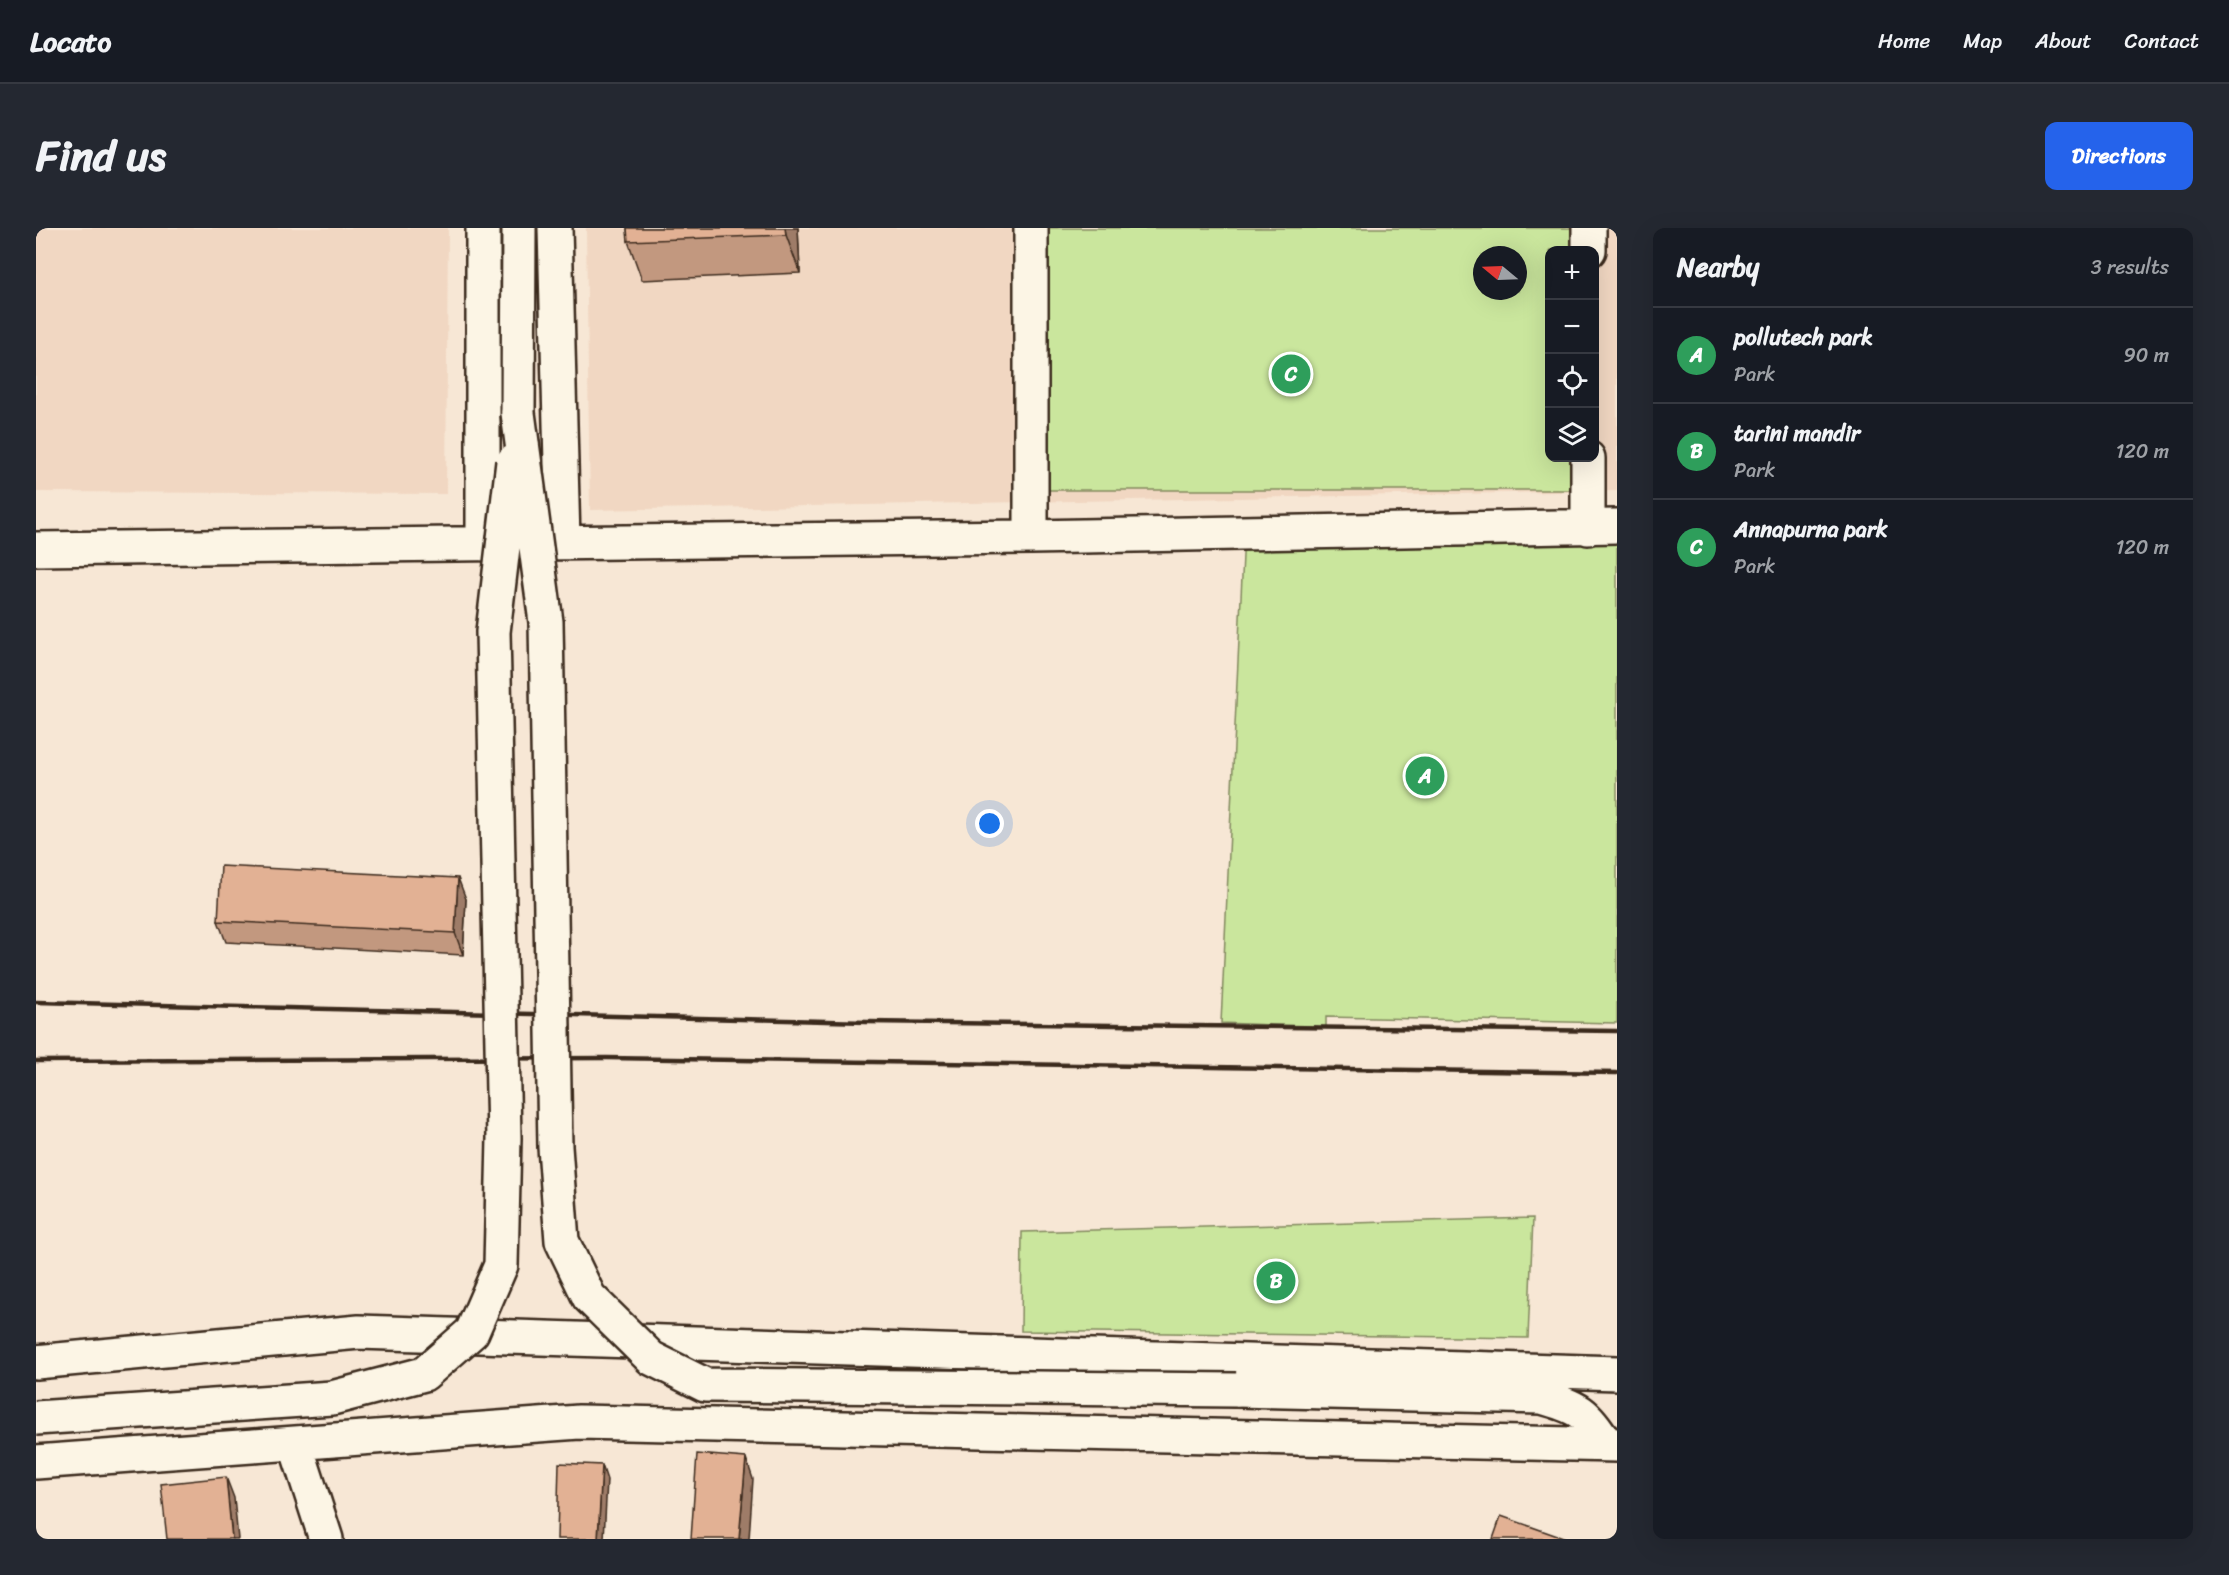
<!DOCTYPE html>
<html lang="en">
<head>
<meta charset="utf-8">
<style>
	body { margin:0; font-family:Sriracha,sans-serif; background:#242831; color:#f1f3f6 }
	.controls { position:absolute; right:18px; top:18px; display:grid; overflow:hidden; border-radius:12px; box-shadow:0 6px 24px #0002 }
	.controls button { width:54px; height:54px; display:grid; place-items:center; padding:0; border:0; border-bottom:2px solid #363941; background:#171b24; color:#f1f3f6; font:30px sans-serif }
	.compass { position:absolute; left:1437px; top:18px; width:54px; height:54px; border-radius:50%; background:#171b24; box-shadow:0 6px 24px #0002; rotate:289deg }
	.you { position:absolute; left:954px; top:596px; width:21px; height:21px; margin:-15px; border:4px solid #fff; border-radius:50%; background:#1a73e8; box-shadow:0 0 0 9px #1a73e833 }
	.badge { display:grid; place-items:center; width:39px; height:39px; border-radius:50%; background:#2563eb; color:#fff; font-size:20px; font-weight:700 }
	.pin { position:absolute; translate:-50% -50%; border:3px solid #fff; box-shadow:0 2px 6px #0006 }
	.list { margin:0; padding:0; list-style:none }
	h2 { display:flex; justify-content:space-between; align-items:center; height:78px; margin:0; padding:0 24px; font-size:26px }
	h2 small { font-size:20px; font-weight:400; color:#9ea1a6 }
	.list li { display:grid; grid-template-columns:39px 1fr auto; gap:18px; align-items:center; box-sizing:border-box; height:96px; padding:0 24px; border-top:2px solid #363941 }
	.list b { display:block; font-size:22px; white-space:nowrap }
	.list p { margin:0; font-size:20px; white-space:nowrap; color:#9ea1a6 }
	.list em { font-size:20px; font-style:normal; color:#9ea1a6 }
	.icon { flex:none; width:33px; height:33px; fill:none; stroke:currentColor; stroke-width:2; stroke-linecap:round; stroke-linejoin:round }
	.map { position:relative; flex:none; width:1581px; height:1311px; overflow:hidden; border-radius:12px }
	header { display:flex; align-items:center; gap:36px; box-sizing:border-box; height:84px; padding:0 30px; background:#171b24; border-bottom:2px solid #363941 }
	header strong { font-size:28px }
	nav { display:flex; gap:33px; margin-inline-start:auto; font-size:21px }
	.intro { display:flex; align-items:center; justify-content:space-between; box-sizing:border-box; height:144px; padding:0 36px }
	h1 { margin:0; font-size:42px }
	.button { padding:15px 27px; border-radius:12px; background:#2563eb; color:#fff; font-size:21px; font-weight:700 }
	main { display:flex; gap:36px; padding:0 36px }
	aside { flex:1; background:#171b24; border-radius:12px; box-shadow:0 6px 24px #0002 }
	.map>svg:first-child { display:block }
	.built { fill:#f1d7c2; fill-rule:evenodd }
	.green { fill:#cae69d; stroke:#82885e; stroke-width:1.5; fill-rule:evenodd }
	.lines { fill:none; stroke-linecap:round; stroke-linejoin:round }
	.minor-casing { stroke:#3b2a1e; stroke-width:38 }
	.minor { stroke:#fcf5e5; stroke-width:33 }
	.rail { stroke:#3b2a1e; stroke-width:4.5 }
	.minor-bridge-casing { stroke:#3b2a1e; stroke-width:38; stroke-linecap:butt }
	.minor-bridge { stroke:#fcf5e5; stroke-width:33 }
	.wall { fill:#c2987f; stroke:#3b2a1e; stroke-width:1.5 }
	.shaded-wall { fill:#9e7c68; stroke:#3b2a1e; stroke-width:1.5 }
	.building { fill:#e2b194; stroke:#3b2a1e; stroke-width:1.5 }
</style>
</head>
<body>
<header>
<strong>Locato</strong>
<nav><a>Home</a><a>Map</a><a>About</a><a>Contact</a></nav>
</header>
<div class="intro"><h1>Find us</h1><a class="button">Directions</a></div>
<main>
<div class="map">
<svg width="1581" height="1311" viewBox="0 0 1581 1311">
	<rect width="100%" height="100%" fill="#f7e7d5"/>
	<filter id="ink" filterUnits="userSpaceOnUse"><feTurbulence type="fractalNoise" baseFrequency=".0167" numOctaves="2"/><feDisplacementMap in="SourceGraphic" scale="12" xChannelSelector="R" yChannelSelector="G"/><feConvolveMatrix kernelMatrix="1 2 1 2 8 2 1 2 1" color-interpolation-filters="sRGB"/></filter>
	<g filter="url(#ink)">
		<path class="built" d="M 0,0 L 412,0 L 410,266 L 0,264 Z
			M 550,0 L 1581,0 L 1581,263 L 554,282 ZM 1514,22 L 1558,22 L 1558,230 L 1514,230 ZM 1446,27 L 1482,27 L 1482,63 L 1446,63 Z"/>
		<path class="green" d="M 995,0 L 1550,0 L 1550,22 L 1514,22 L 1514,230 L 1551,230 L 1551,262 L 997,262 ZM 1446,27 L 1482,27 L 1482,63 L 1446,63 Z
			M 1581,300 L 1581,795 L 1290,789 L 1290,799 L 1185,795 L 1208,306 Z
			M 1497,990 L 1492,1110 L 985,1103 L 986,1004 Z"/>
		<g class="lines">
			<defs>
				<path id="minor" d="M 447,0 L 447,316
					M 519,0 L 527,313
					M 995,0 L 995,309
					M 1553,22 L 1553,0
					M 482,185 L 483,0
					M 1552,300 L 1552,230
					M 0,321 L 995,309 L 1581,298
					M 0,1134 L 323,1104 L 1581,1145
					M 1200,1162 L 1506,1169 C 1542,1179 1551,1184 1570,1216
					M 259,1215 L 290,1311
					M 0,1234 L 543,1194 L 1581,1217"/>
			</defs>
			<use href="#minor" class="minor-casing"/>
			<use href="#minor" class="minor"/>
			<path class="rail" d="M 0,774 L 831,794 L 1581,803
				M 0,833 L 571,830 L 1581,845"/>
			<defs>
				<path id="minor-bridge" d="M 482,185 L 510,394 L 519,919 L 526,1013 L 553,1069 L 615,1130 L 669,1157 L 1200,1162
					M 0,1190 L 296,1170 L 388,1146 L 436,1104 L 465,1037 L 468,910 L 457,404 L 477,234"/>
			</defs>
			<use href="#minor-bridge" class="minor-bridge-casing"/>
			<use href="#minor-bridge" class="minor-bridge"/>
		</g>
		<path class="wall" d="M 591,0 L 762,0 L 764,45 L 606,52 L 592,13 Z
			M 430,671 L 427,727 L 190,714 L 182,693 Z"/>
		<path class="shaded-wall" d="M 749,0 L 762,0 L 764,45 L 750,7 Z
			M 422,650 L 430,671 L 427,727 L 419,705 Z
			M 710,1230 L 717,1251 L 713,1311 L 703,1311 Z
			M 566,1237 L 571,1252 L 568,1311 L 562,1311 Z
			M 190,1249 L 198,1270 L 202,1311 L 196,1311 Z"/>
		<path class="building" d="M 591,0 L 749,0 L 750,7 L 592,13 Z
			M 185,638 L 422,650 L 419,705 L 182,693 Z
			M 661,1226 L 710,1230 L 703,1311 L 655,1311 Z
			M 523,1235 L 566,1237 L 562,1311 L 521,1311 Z
			M 190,1249 L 196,1311 L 131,1311 L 125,1256 Z
			M 1465,1288 L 1530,1311 L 1457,1311 Z"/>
	</g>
</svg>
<div class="controls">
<button>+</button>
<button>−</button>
<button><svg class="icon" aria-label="locate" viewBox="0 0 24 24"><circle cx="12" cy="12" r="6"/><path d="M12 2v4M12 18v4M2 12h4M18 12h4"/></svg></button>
<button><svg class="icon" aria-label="layers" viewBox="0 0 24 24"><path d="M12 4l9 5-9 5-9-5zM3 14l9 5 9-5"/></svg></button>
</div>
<svg class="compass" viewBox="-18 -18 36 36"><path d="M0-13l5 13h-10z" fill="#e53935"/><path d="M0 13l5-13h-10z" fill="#9ea1a6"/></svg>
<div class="you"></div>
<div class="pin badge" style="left:1389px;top:548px;background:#2e9e5b">A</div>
<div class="pin badge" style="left:1240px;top:1053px;background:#2e9e5b">B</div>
<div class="pin badge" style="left:1255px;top:146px;background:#2e9e5b">C</div>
</div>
<aside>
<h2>Nearby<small>3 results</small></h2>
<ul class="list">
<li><span class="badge" style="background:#2e9e5b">A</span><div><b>pollutech park</b><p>Park</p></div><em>90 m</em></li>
<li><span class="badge" style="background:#2e9e5b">B</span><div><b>tarini mandir</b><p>Park</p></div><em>120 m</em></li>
<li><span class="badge" style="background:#2e9e5b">C</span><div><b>Annapurna park</b><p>Park</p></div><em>120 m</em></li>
</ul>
</aside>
</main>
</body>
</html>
